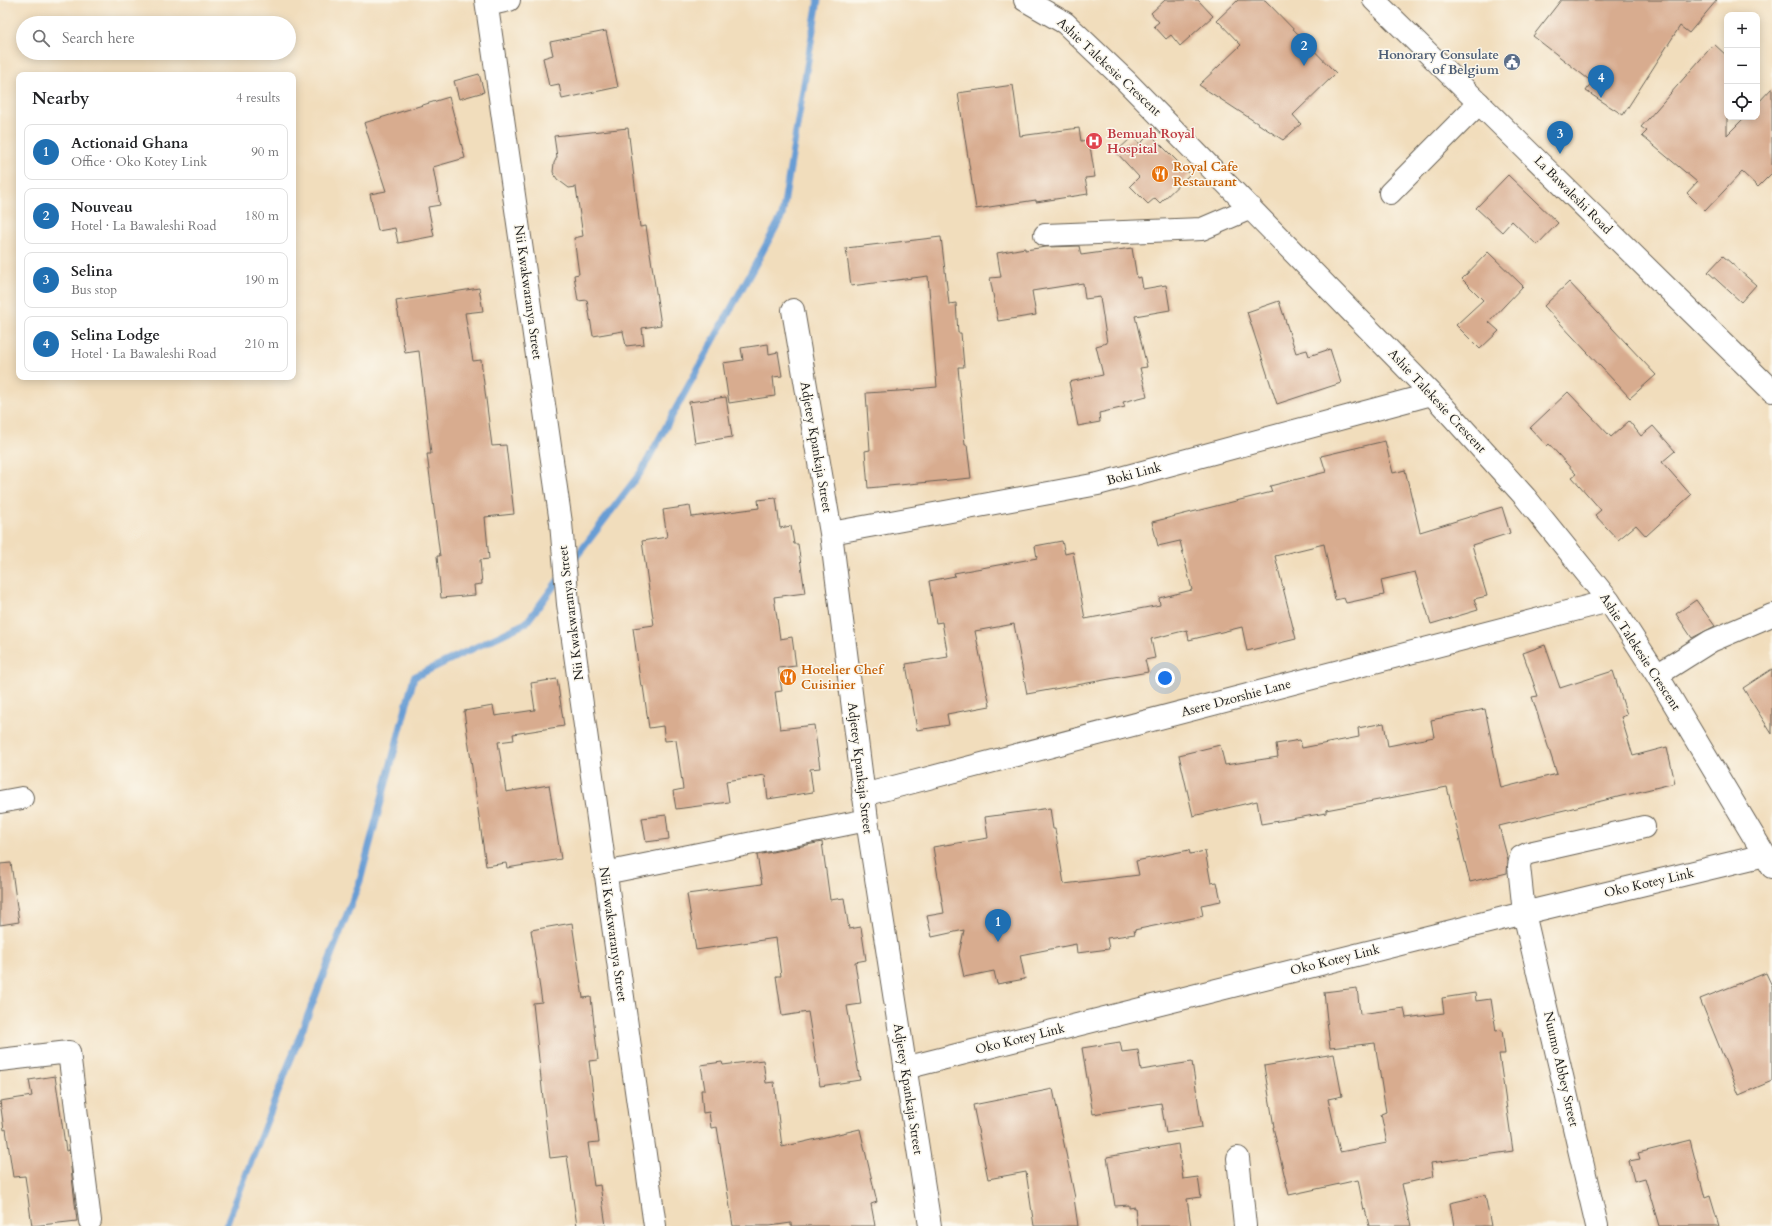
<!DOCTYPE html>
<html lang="en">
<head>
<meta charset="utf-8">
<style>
	body { margin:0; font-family:Cardo,serif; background:#f6f6f6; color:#202124 }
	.controls { position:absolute; right:12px; top:12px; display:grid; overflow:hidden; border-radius:8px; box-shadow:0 2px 10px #0003 }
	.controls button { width:36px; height:36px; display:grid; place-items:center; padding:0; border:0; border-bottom:1px solid #e0e0e0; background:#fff; color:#202124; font:20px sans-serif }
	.you { position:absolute; left:1165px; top:678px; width:14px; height:14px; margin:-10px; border:3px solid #fff; border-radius:50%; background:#1a73e8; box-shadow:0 0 0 6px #1a73e833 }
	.badge { display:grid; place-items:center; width:26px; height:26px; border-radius:50%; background:#1f6fb2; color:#fff; font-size:13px; font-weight:700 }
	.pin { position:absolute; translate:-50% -33px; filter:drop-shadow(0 1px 2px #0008) }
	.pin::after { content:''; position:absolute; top:21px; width:14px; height:12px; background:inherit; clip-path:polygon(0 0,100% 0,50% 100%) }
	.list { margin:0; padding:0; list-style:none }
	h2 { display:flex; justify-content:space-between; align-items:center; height:52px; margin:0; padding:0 16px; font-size:17px }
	h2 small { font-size:13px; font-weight:400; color:#757577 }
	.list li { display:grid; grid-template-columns:26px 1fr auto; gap:12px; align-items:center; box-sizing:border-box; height:56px; margin:0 8px 8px; padding:0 8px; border:1px solid #e0e0e0; border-radius:8px }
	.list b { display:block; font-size:15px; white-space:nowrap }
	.list p { margin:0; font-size:13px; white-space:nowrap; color:#757577 }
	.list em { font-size:13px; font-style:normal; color:#757577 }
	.icon { flex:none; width:22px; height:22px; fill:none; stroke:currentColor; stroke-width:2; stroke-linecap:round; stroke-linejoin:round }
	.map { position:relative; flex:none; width:1772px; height:1226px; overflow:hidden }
	.search { position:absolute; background:#fff; box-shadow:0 2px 10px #0003; left:16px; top:16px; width:280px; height:44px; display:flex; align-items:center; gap:10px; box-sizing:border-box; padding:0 14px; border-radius:22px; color:#757577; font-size:15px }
	.panel { position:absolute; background:#fff; box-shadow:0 2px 10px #0003; left:16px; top:72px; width:280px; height:308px; border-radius:8px }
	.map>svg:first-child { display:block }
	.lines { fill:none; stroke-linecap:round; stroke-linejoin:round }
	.stream { stroke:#679dd4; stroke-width:7 }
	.building { fill:#d8ac8f }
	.minor-casing { stroke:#676054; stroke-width:24 }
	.major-casing { stroke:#676054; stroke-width:24 }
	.minor { stroke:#fff; stroke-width:22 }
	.major { stroke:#fff; stroke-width:22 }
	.labels { text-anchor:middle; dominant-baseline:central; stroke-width:3; stroke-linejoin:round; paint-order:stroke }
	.service-label { font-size:13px; font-weight:bold; fill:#4e5e75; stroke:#fbf7ec; text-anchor:end }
	.street-label { font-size:13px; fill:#1c1c1c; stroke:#fbf7ec }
	.health-label { font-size:13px; font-weight:bold; fill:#be3a42; stroke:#fbf7ec; text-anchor:start }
	.food-label { font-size:13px; font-weight:bold; fill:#c56008; stroke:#fbf7ec; text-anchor:start }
</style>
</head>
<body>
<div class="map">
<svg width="1772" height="1226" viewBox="0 0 1772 1226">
	<rect width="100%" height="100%" fill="#fbf7ec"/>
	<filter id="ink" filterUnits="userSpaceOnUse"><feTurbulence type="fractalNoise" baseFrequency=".025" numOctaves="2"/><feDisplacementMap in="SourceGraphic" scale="8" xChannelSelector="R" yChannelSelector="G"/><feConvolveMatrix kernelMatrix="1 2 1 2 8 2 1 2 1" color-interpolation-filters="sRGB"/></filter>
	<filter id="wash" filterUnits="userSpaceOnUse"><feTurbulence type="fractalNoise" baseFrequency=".012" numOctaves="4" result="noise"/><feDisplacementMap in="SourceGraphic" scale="16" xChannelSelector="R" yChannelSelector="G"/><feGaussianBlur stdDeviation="0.9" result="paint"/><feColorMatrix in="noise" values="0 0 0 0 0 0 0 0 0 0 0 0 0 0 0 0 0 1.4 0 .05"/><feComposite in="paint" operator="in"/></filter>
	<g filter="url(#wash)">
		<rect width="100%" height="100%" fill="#f1ddbc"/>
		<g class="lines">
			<path class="stream" d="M 570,565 L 641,472 L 782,216 L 818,0
				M 226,1226 L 360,881 L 414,677 L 526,623 L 560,578"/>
		</g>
		<g id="blocks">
			<path class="building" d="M 1165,0 L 1198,0 L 1213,16 L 1180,46 L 1171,35 L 1166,39 L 1154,26 L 1159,22 L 1151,13 Z
				M 1238,0 L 1265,0 L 1336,73 L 1293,115 L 1301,124 L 1283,140 L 1199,85 L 1241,45 L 1217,20 Z
				M 1561,0 L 1717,0 L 1689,33 L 1680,26 L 1623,115 L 1586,91 L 1592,82 L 1533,36 Z
				M 606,31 L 618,87 L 562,99 L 559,84 L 549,86 L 543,58 L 553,55 L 550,42 Z
				M 1714,44 L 1727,56 L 1727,135 L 1745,117 L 1757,117 L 1757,104 L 1772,88 L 1772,173 L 1758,187 L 1742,172 L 1705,211 L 1687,193 L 1697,182 L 1642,136 L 1647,131 L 1641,127 Z
				M 479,74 L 484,92 L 459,99 L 454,81 Z
				M 1013,85 L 1020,136 L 1079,128 L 1081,141 L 1089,140 L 1095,177 L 1085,178 L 1088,194 L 1036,202 L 1036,200 L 976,209 L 958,93 Z
				M 449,97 L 465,158 L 433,167 L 440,205 L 428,207 L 434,236 L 398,243 L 395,228 L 378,231 L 370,194 L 386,191 L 364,123 Z
				M 628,128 L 640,227 L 646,226 L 661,325 L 642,328 L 644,344 L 626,346 L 623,331 L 593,336 L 587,300 L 578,301 L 574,275 L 579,274 L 574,238 L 583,236 L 576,187 L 569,188 L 557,179 L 553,172 L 554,163 L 557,157 L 554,136 Z
				M 1150,134 L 1190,174 L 1160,203 L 1155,198 L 1148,204 L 1130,186 L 1139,177 L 1116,152 L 1132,137 L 1140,144 Z
				M 1508,175 L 1558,223 L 1537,245 L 1512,221 L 1502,232 L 1476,208 Z
				M 941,237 L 949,304 L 956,303 L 958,333 L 961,333 L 964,367 L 958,367 L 965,445 L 967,445 L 971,478 L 868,488 L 865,451 L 870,450 L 866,393 L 915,390 L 915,389 L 937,387 L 928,276 L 851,286 L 846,248 Z
				M 1079,246 L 1081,255 L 1132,248 L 1137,278 L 1141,277 L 1143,289 L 1166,285 L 1170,310 L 1135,316 L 1147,367 L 1140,368 L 1147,396 L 1123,402 L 1125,407 L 1099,413 L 1100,422 L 1078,426 L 1069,382 L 1103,375 L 1096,346 L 1107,343 L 1100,297 L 1085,299 L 1083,283 L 1032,291 L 1036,315 L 998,321 L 990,278 L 1001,277 L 997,253 L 1025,248 L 1025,250 L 1046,247 Z
				M 1488,252 L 1523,286 L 1489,322 L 1499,331 L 1480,349 L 1456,325 L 1483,300 L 1462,279 Z
				M 1723,256 L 1756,285 L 1741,302 L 1708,272 Z
				M 1569,282 L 1656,375 L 1630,398 L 1544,306 Z
				M 479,288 L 483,311 L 465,313 L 473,361 L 481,360 L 492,446 L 506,445 L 514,514 L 485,517 L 489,559 L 480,560 L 482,584 L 474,585 L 475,595 L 441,598 L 437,556 L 440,556 L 427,454 L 431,454 L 419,351 L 405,353 L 396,301 Z
				M 1279,301 L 1296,353 L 1307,350 L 1309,356 L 1330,349 L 1341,383 L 1277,404 L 1247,312 Z
				M 768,344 L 769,354 L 778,352 L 782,376 L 773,377 L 775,396 L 729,403 L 723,363 L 743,360 L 741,348 Z
				M 1568,392 L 1611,437 L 1629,421 L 1641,436 L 1653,426 L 1675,451 L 1662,462 L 1691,495 L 1646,536 L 1636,525 L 1618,540 L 1595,515 L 1601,510 L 1572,477 L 1576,474 L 1549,444 L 1547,446 L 1530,428 Z
				M 726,397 L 732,437 L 695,443 L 689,402 Z
				M 1385,441 L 1393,473 L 1405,470 L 1420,532 L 1502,507 L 1510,533 L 1472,545 L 1487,596 L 1474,599 L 1478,610 L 1431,624 L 1415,572 L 1381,580 L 1384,595 L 1346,603 L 1344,598 L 1335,600 L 1324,544 L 1275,556 L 1296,639 L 1247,651 L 1242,627 L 1189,640 L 1187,630 L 1151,639 L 1155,658 L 1145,660 L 1148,672 L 1027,694 L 1014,624 L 975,631 L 990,706 L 947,714 L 949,725 L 917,730 L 906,664 L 948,657 L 942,622 L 936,623 L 929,581 L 955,576 L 954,573 L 1037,558 L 1035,546 L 1062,541 L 1065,554 L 1073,552 L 1085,619 L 1160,605 L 1159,598 L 1192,590 L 1180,541 L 1158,546 L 1152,522 L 1272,492 L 1270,486 L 1326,472 L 1321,456 Z
				M 776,498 L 780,528 L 791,526 L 794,544 L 798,544 L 805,593 L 774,597 L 780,639 L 792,637 L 796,666 L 778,668 L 782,691 L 775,692 L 780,729 L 814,725 L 820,768 L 810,769 L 813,792 L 768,799 L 765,775 L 726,781 L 729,802 L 676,809 L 673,791 L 683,789 L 676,740 L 665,741 L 663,726 L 649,728 L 643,686 L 641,687 L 633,628 L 654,625 L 642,541 L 667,537 L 663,510 L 690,506 L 692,517 L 759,508 L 758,500 Z
				M 1696,600 L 1715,626 L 1692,638 L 1676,614 Z
				M 1545,645 L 1560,688 L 1613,671 L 1627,715 L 1621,717 L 1633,756 L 1667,747 L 1675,783 L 1499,826 L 1508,860 L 1507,873 L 1470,882 L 1447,787 L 1326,810 L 1326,813 L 1261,824 L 1257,801 L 1193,816 L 1179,755 L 1220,745 L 1225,765 L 1278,757 L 1276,744 L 1300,740 L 1302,748 L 1359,737 L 1358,728 L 1384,723 L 1388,746 L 1434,737 L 1431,720 L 1485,709 L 1501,788 L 1557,774 L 1532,697 L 1538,696 L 1523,653 Z
				M 1772,669 L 1772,734 L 1743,688 Z
				M 557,679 L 564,726 L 513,734 L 514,740 L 498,742 L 506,792 L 549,785 L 561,859 L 507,868 L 506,863 L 486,866 L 464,711 L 493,706 L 495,716 L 535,710 L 531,683 Z
				M 1050,808 L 1053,829 L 1055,829 L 1064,884 L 1139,875 L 1136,861 L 1189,850 L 1190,854 L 1205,851 L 1211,883 L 1217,882 L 1221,901 L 1201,905 L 1203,916 L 1134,930 L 1135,934 L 1107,938 L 1109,949 L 1077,953 L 1076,944 L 1020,955 L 1025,979 L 997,984 L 994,971 L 964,977 L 959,954 L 964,930 L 932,937 L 927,916 L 944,913 L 933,847 L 988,838 L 985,817 Z
				M 666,815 L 669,839 L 646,842 L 642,818 Z
				M 822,842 L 830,900 L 844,898 L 849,929 L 861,927 L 866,960 L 855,962 L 861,1004 L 847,1006 L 860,1080 L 820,1086 L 808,1012 L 782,1016 L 776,976 L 781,976 L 776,938 L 696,950 L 687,894 L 762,884 L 757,855 Z
				M 11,863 L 19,922 L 0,925 L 0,864 Z
				M 572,923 L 583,998 L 591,997 L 598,1060 L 589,1061 L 599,1142 L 588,1143 L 594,1186 L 600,1185 L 606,1226 L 577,1226 L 567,1156 L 550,1158 L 543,1098 L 533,1003 L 542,1002 L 531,930 Z
				M 1766,973 L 1772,986 L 1772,1081 L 1739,1095 L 1700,999 Z
				M 1357,988 L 1360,1014 L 1404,1008 L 1406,1018 L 1444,1013 L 1442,998 L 1475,993 L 1476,1001 L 1491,999 L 1496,1031 L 1502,1030 L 1505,1054 L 1499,1054 L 1513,1151 L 1431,1163 L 1433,1177 L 1402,1184 L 1411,1226 L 1369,1226 L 1365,1209 L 1364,1210 L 1358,1180 L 1289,1195 L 1273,1127 L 1274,1127 L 1264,1066 L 1334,1054 L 1342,1096 L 1328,1099 L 1340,1152 L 1387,1143 L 1381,1114 L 1386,1112 L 1375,1043 L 1330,1048 L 1324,992 Z
				M 1120,1042 L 1122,1052 L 1138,1050 L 1141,1070 L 1192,1062 L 1202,1127 L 1166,1133 L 1161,1103 L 1093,1114 L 1082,1048 Z
				M 763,1060 L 766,1083 L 774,1082 L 782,1147 L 860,1129 L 877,1202 L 871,1204 L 875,1226 L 791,1226 L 791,1223 L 770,1226 L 733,1226 L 717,1127 L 711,1128 L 709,1112 L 703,1113 L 701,1090 L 705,1090 L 701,1065 L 722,1062 L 723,1065 Z
				M 55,1076 L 66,1151 L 69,1150 L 77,1221 L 32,1226 L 25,1176 L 13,1177 L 6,1129 L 4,1130 L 0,1101 L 32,1096 L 29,1080 Z
				M 1053,1089 L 1075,1198 L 1074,1198 L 1078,1226 L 1034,1226 L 1026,1172 L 988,1179 L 973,1105 Z
				M 1690,1140 L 1705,1198 L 1710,1196 L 1719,1226 L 1659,1226 L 1645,1178 L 1634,1181 L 1629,1161 L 1640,1159 L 1638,1153 Z
				M 1178,1144 L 1183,1179 L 1198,1177 L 1201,1197 L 1187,1199 L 1191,1226 L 1137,1226 L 1135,1207 L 1129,1208 L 1129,1205 L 1115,1206 L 1107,1157 Z
				M 1485,1195 L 1491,1226 L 1454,1226 L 1450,1203 Z"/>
		</g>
	</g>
	<g filter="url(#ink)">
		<use href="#blocks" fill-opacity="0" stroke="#676054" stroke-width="1"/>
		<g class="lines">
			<defs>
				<path id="minor" d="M 486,0 L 561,523 L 568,604 L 655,1226
					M 1025,0 L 1065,23 L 1126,81 L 1432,394 L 1525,497 L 1609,601 L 1657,675 L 1772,867
					M 487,5 L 509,0
					M 1390,193 L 1479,103
					M 1045,235 L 1202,229 L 1251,208
					M 793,310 L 831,533 L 867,820 L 930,1226
					M 831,533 L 1098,484 L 1432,394
					M 1657,675 L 1711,641 L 1772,615
					M 863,795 L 1609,601
					M 0,802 L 22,798
					M 605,873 L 867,820
					M 0,1060 L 69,1052 L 90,1221
					M 905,1068 L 1524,913 L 1765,855
					M 1238,1158 L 1245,1226
					M 1597,1226 L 1524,913 L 1519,866 L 1521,857 L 1529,853 L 1644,827"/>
				<path id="major" d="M 1374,0 L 1772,391"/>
			</defs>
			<use href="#minor" class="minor-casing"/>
			<use href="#major" class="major-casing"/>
			<use href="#minor" class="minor"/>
			<use href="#major" class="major"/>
		</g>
	</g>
	<defs>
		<symbol id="civic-disc" viewBox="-11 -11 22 22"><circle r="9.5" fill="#5c6f8a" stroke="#fbf7ec"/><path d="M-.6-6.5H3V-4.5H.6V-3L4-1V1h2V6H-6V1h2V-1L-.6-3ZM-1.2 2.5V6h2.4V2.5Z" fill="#fff"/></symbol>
		<symbol id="hospital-disc" viewBox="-11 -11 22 22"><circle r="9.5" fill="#e0444e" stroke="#fbf7ec"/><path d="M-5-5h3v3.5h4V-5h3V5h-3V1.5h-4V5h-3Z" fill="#fff"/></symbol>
		<symbol id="restaurant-disc" viewBox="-11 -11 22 22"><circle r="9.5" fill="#e8710a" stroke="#fbf7ec"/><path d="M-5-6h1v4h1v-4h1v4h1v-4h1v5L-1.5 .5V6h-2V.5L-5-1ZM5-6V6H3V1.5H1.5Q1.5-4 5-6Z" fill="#fff"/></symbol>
	</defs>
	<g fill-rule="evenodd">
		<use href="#civic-disc" x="1502" y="52" width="20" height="20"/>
		<use href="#hospital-disc" x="1084" y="131" width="20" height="20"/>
		<use href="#restaurant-disc" x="1150" y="164" width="20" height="20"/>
		<use href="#restaurant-disc" x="778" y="667" width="20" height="20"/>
	</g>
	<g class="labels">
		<g class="service-label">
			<text x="1499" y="55">Honorary Consulate<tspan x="1499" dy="15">of Belgium</tspan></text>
		</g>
		<g class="street-label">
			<text transform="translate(1109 67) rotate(43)">Ashie Talekesie Crescent</text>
			<text transform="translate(1573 195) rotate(45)">La Bawaleshi Road</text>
			<text transform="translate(528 292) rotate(82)">Nii Kwakwaranya Street</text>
			<text transform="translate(1437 401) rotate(47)">Ashie Talekesie Crescent</text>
			<text transform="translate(816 447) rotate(80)">Adjetey Kpankaja Street</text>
			<text transform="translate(1134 474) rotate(-15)">Boki Link</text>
			<text transform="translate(571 613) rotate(-97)">Nii Kwakwaranya Street</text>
			<text transform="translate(1640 652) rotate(57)">Ashie Talekesie Crescent</text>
			<text transform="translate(1236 698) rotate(-15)">Asere Dzorshie Lane</text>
			<text transform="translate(860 768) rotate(83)">Adjetey Kpankaja Street</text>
			<text transform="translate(1649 883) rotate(-13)">Oko Kotey Link</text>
			<text transform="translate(613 934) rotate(82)">Nii Kwakwaranya Street</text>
			<text transform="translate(1335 960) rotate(-14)">Oko Kotey Link</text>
			<text transform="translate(1020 1039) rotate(-14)">Oko Kotey Link</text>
			<text transform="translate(1561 1069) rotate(77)">Nuumo Abbey Street</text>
			<text transform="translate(908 1089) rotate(81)">Adjetey Kpankaja Street</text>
		</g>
		<g class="health-label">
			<text x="1107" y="134">Bemuah Royal<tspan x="1107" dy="15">Hospital</tspan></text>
		</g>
		<g class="food-label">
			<text x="1173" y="167">Royal Cafe<tspan x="1173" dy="15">Restaurant</tspan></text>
			<text x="801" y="670">Hotelier Chef<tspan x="801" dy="15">Cuisinier</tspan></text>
		</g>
	</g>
</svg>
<div class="controls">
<button>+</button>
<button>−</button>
<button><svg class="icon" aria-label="locate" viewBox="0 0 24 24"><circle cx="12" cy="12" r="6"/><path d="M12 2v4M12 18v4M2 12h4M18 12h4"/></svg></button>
</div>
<div class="you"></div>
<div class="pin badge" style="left:998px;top:942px">1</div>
<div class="pin badge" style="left:1304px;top:66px">2</div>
<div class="pin badge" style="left:1560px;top:154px">3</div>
<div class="pin badge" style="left:1601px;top:98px">4</div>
<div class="search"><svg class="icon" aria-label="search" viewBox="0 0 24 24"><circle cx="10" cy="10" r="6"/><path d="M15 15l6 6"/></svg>Search here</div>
<section class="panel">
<h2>Nearby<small>4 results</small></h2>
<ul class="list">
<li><span class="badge">1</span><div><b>Actionaid Ghana</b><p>Office · Oko Kotey Link</p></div><em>90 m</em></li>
<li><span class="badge">2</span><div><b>Nouveau</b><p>Hotel · La Bawaleshi Road</p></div><em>180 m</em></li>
<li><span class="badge">3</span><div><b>Selina</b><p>Bus stop</p></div><em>190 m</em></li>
<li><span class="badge">4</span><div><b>Selina Lodge</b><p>Hotel · La Bawaleshi Road</p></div><em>210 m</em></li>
</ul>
</section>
</div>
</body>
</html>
